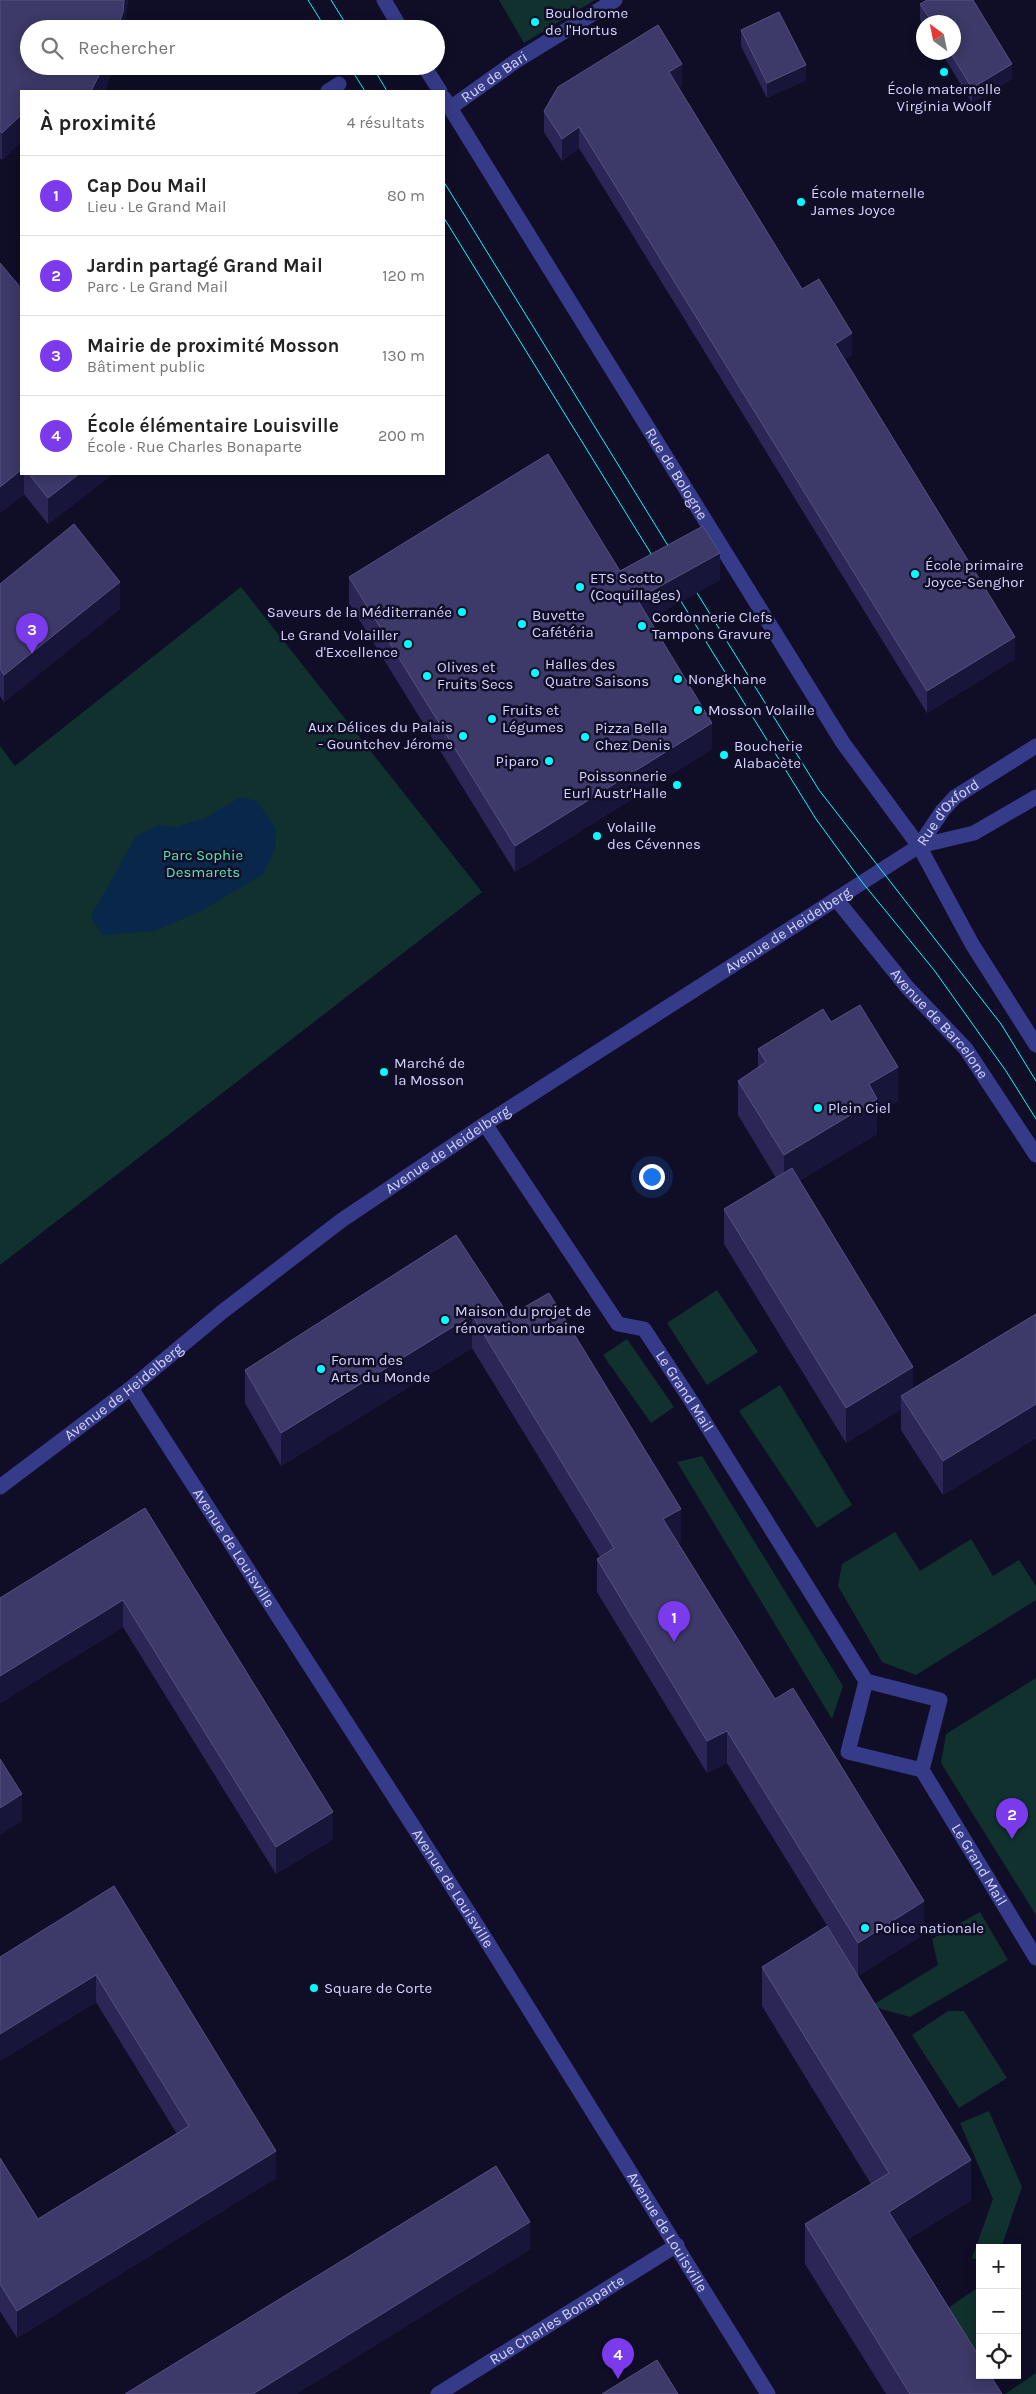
<!DOCTYPE html>
<html lang="fr">
<head>
<meta charset="utf-8">
<style>
	body { margin:0; font-family:Karla,sans-serif; background:#f2f2f2; color:#222 }
	.controls { position:absolute; right:15px; bottom:15px; display:grid; overflow:hidden; border-radius:0px; box-shadow:0 2px 12px #0003 }
	.controls button { width:45px; height:45px; display:grid; place-items:center; padding:0; border:0; border-bottom:1px solid #e0e0e0; background:#fff; color:#222; font:25px sans-serif }
	.compass { position:absolute; left:916px; top:15px; width:45px; height:45px; border-radius:50%; background:#fff; box-shadow:0 2px 12px #0003; rotate:327deg }
	.you { position:absolute; left:651px; top:1176px; width:18px; height:18px; margin:-12px; border:4px solid #fff; border-radius:50%; background:#1a73e8; box-shadow:0 0 0 8px #1a73e833 }
	.badge { display:grid; place-items:center; width:32px; height:32px; border-radius:50%; background:#7c3aed; color:#fff; font-size:16px; font-weight:700 }
	.pin { position:absolute; translate:-50% -41px; filter:drop-shadow(0 1px 2px #0008) }
	.pin::after { content:''; position:absolute; top:26px; width:18px; height:15px; background:inherit; clip-path:polygon(0 0,100% 0,50% 100%) }
	.list { margin:0; padding:0; list-style:none }
	h2 { display:flex; justify-content:space-between; align-items:center; height:65px; margin:0; padding:0 20px; font-size:21px }
	h2 small { font-size:16px; font-weight:400; color:#767676 }
	.list li { display:grid; grid-template-columns:32px 1fr auto; gap:15px; align-items:center; box-sizing:border-box; height:80px; padding:0 20px; border-top:1px solid #e0e0e0 }
	.list b { display:block; font-size:19px; white-space:nowrap }
	.list p { margin:0; font-size:16px; white-space:nowrap; color:#767676 }
	.list em { font-size:16px; font-style:normal; color:#767676 }
	.icon { flex:none; width:28px; height:28px; fill:none; stroke:currentColor; stroke-width:2; stroke-linecap:round; stroke-linejoin:round }
	.map { position:relative; flex:none; width:1036px; height:2394px; overflow:hidden }
	.search { position:absolute; background:#fff; box-shadow:0 2px 12px #0003; left:20px; top:20px; width:425px; height:55px; display:flex; align-items:center; gap:12px; box-sizing:border-box; padding:0 18px; border-radius:28px; color:#767676; font-size:19px }
	.panel { position:absolute; background:#fff; box-shadow:0 2px 12px #0003; left:20px; top:90px; width:425px; height:385px; border-radius:0px }
	.map>svg:first-child { display:block }
	.green { fill:#10312d }
	.water { fill:#09274b }
	.lines { fill:none; stroke-linecap:round; stroke-linejoin:round }
	.minor { stroke:#363b89; stroke-width:15 }
	.tram { stroke:#00fdff; stroke-width:1 }
	.wall { fill:#2b2656 }
	.shaded-wall { fill:#18153b }
	.building { fill:#3d3968; stroke:#555180 }
	.poi-dot { fill:#00fdff; stroke:#100e27; stroke-width:2 }
	.labels { text-anchor:middle; dominant-baseline:central; stroke-width:5; stroke-linejoin:round; paint-order:stroke }
	.poi-label { font-size:15px; fill:#d5d4ff; stroke:#100e27; text-anchor:start }
	.street-label { font-size:15px; fill:#d5d4ff; stroke:#100e27 }
	.park-label { font-size:15px; fill:#58e6b6; stroke:#100e27 }
</style>
</head>
<body>
<div class="map">
<svg width="1036" height="2394" viewBox="0 0 1036 2394">
	<rect width="100%" height="100%" fill="#100e27"/>
	<path class="green" d="M 499,0 L 595,0 L 524,43 Z
		M 241,587 L 482,892 L 0,1265 L 0,746 L 15,766 Z
		M 717,1290 L 758,1352 L 707,1385 L 667,1323 Z
		M 627,1339 L 674,1407 L 651,1423 L 603,1355 Z
		M 780,1385 L 852,1505 L 817,1528 L 739,1411 Z
		M 702,1456 L 843,1686 L 832,1719 L 677,1462 Z
		M 895,1532 L 920,1571 L 971,1539 L 993,1576 L 1019,1560 L 1036,1586 L 1036,1600 L 916,1675 L 882,1662 L 838,1586 L 842,1564 Z
		M 1036,1678 L 1036,1915 L 941,1763 L 946,1734 Z
		M 980,1912 L 1008,1960 L 910,2017 L 871,2006 L 938,1965 L 932,1939 Z
		M 948,2011 L 964,2011 L 1007,2078 L 959,2108 L 912,2035 Z
		M 989,2111 L 1022,2187 L 1001,2248 L 980,2248 L 980,2260 L 972,2258 L 993,2199 L 960,2123 Z
		M 980,2286 L 980,2367 L 941,2313 Z
		M 1036,2373 L 1036,2394 L 1005,2394 Z"/>
	<path class="water" d="M 241,797 L 257,801 L 276,829 L 275,849 L 263,874 L 203,910 L 155,931 L 102,935 L 91,916 L 136,836 L 158,825 L 177,827 L 205,818 Z"/>
	<g class="lines">
		<g class="minor">
			<path d="M 384,0 L 401,29"/>
			<path d="M 424,66 L 440,91"/>
			<path d="M 328,91 L 339,84"/>
			<path id="s1" d="M 444,98 L 843,743 L 919,846 L 972,944 L 1036,1045"/>
			<path id="s2" d="M 450,108 L 516,61 L 615,0"/>
			<path id="s3" d="M 919,846 L 943,810 L 955,797 L 1036,746"/>
			<path id="s4" d="M 836,899 L 907,987 L 966,1049 L 1036,1155"/>
			<path id="s5" d="M 485,1124 L 618,1324 L 644,1329 L 692,1402 L 866,1681 L 940,1700 L 922,1770"/>
			<path id="s6" d="M 131,1388 L 478,1927 L 768,2394"/>
			<path id="s7" d="M 0,1487 L 131,1388 L 222,1312 L 342,1220 L 485,1124 L 919,846 L 974,833 L 1036,797"/>
			<path id="s8" d="M 866,1681 L 848,1752 L 922,1770 L 1036,1958"/>
			<path id="s9" d="M 438,2394 L 677,2245"/>
		</g>
		<path class="tram" d="M 308,0 L 326,29
			M 331,0 L 349,29
			M 349,66 L 365,91
			M 372,66 L 387,91
			M 444,182 L 675,557
			M 444,218 L 658,565
			M 689,580 L 819,790 L 1001,1024 L 1036,1081
			M 674,590 L 816,819 L 862,882 L 934,970 L 1006,1071 L 1036,1119"/>
	</g>
	<path class="wall" d="M 0,0 L 128,0 L 124,29 L 29,29 L 106,89 L 21,91 L 21,142 L 2,160 L 0,158 Z
		M 927,0 L 973,0 L 1012,64 L 1012,79 L 972,103 L 941,52 L 954,52 L 954,22 L 924,22 L 924,25 L 920,20 L 920,4 Z
		M 741,30 L 806,80 L 767,98 L 741,46 Z
		M 682,86 L 678,88 L 802,289 L 852,355 L 845,359 L 1015,659 L 927,713 L 579,148 L 562,161 L 544,132 L 544,111 Z
		M 0,263 L 21,474 L 113,474 L 48,524 L 24,494 L 0,513 Z
		M 620,571 L 720,580 L 649,619 L 712,749 L 515,872 L 349,603 L 349,577 Z
		M 0,584 L 120,609 L 4,702 L 0,696 Z
		M 831,1022 L 898,1101 L 877,1113 L 877,1134 L 799,1181 L 913,1388 L 1036,1314 L 1036,1438 L 943,1495 L 901,1430 L 901,1409 L 846,1443 L 724,1244 L 724,1209 L 776,1178 L 738,1115 L 738,1081 L 758,1068 L 758,1049 Z
		M 456,1235 L 509,1316 L 681,1542 L 678,1543 L 775,1699 L 924,1934 L 858,1976 L 727,1763 L 707,1773 L 597,1592 L 597,1559 L 600,1557 L 472,1348 L 281,1466 L 245,1403 L 245,1370 Z
		M 145,1508 L 333,1839 L 276,1874 L 123,1627 L 0,1703 Z
		M 114,1886 L 276,2178 L 17,2338 L 0,2311 L 0,2158 L 38,2219 L 177,2134 L 96,2002 L 0,2061 Z
		M 762,1967 L 971,2200 L 907,2240 L 1002,2394 L 886,2394 L 805,2264 L 805,2224 L 871,2184 L 762,2006 Z"/>
	<path class="shaded-wall" d="M 124,0 L 128,0 L 124,29 L 117,29 Z
		M 682,64 L 682,86 L 669,94 L 669,72 Z
		M 1012,64 L 1012,79 L 972,103 L 972,88 Z
		M 806,65 L 806,80 L 767,98 L 767,83 Z
		M 104,66 L 114,66 L 106,89 L 105,91 L 91,91 Z
		M 21,115 L 21,142 L 2,160 L 2,133 Z
		M 579,127 L 579,148 L 562,161 L 562,139 Z
		M 852,333 L 852,355 L 835,365 L 835,344 Z
		M 21,470 L 21,474 L 24,474 L 24,494 L 0,513 L 0,487 Z
		M 79,474 L 113,474 L 48,524 L 48,498 Z
		M 720,553 L 720,580 L 637,626 L 637,599 Z
		M 120,582 L 120,609 L 4,702 L 4,675 Z
		M 1015,637 L 1015,659 L 927,713 L 927,691 Z
		M 712,723 L 712,749 L 515,872 L 515,846 Z
		M 898,1067 L 898,1101 L 877,1113 L 877,1134 L 784,1190 L 784,1155 L 869,1084 Z
		M 472,1315 L 472,1348 L 281,1466 L 281,1433 Z
		M 913,1367 L 913,1402 L 901,1396 L 901,1409 L 846,1443 L 846,1408 Z
		M 1036,1404 L 1036,1438 L 943,1495 L 943,1461 Z
		M 681,1509 L 681,1542 L 663,1552 L 663,1519 Z
		M 123,1600 L 123,1627 L 0,1703 L 0,1676 Z
		M 727,1731 L 727,1763 L 707,1773 L 707,1741 Z
		M 22,1794 L 22,1821 L 0,1835 L 0,1808 Z
		M 333,1812 L 333,1839 L 276,1874 L 276,1847 Z
		M 924,1901 L 924,1934 L 858,1976 L 858,1943 Z
		M 96,1975 L 96,2002 L 0,2061 L 0,2034 Z
		M 276,2151 L 276,2178 L 17,2338 L 17,2311 Z
		M 971,2160 L 971,2200 L 889,2251 L 889,2212 Z
		M 530,2222 L 530,2250 L 297,2394 L 253,2394 Z"/>
	<path class="building" d="M 0,0 L 124,0 L 123,12 L 117,29 L 29,29 L 29,66 L 104,66 L 91,91 L 21,91 L 21,115 L 2,133 L 0,131 Z
		M 927,0 L 973,0 L 1012,64 L 972,88 L 950,52 L 954,52 L 954,22 L 932,22 L 920,4 Z
		M 779,12 L 806,65 L 767,83 L 741,30 Z
		M 658,25 L 682,64 L 669,72 L 802,289 L 819,279 L 852,333 L 835,344 L 1015,637 L 927,691 L 579,127 L 562,139 L 544,111 L 558,87 Z
		M 0,263 L 21,288 L 21,470 L 0,487 Z
		M 548,454 L 620,571 L 703,526 L 720,553 L 637,599 L 712,723 L 515,846 L 349,577 Z
		M 29,474 L 79,474 L 48,498 Z
		M 74,524 L 120,582 L 4,675 L 0,669 L 0,584 Z
		M 860,1005 L 898,1067 L 869,1084 L 877,1099 L 784,1155 L 738,1081 L 766,1062 L 758,1049 L 823,1009 L 831,1022 Z
		M 792,1168 L 913,1367 L 846,1408 L 724,1209 Z
		M 456,1235 L 509,1316 L 549,1293 L 681,1509 L 663,1519 L 775,1699 L 793,1688 L 924,1901 L 858,1943 L 727,1731 L 707,1741 L 597,1559 L 614,1548 L 472,1315 L 281,1433 L 245,1370 Z
		M 1036,1314 L 1036,1404 L 943,1461 L 901,1396 Z
		M 145,1508 L 333,1812 L 276,1847 L 123,1600 L 0,1676 L 0,1598 Z
		M 0,1759 L 22,1794 L 0,1808 Z
		M 114,1886 L 276,2151 L 17,2311 L 0,2284 L 0,2158 L 38,2219 L 189,2126 L 96,1975 L 0,2034 L 0,1957 Z
		M 827,1926 L 971,2160 L 889,2212 L 980,2358 L 980,2375 L 990,2375 L 1002,2394 L 910,2394 L 805,2224 L 889,2173 L 762,1967 Z
		M 496,2166 L 530,2222 L 253,2394 L 125,2394 Z
		M 657,2360 L 678,2394 L 602,2394 Z"/>
	<g class="poi-dot">
		<circle cx="535" cy="22" r="5"/>
		<circle cx="944" cy="72" r="5"/>
		<circle cx="801" cy="202" r="5"/>
		<circle cx="915" cy="574" r="5"/>
		<circle cx="580" cy="587" r="5"/>
		<circle cx="462" cy="612" r="5"/>
		<circle cx="522" cy="624" r="5"/>
		<circle cx="642" cy="626" r="5"/>
		<circle cx="408" cy="644" r="5"/>
		<circle cx="535" cy="673" r="5"/>
		<circle cx="427" cy="676" r="5"/>
		<circle cx="678" cy="679" r="5"/>
		<circle cx="698" cy="710" r="5"/>
		<circle cx="492" cy="719" r="5"/>
		<circle cx="463" cy="736" r="5"/>
		<circle cx="585" cy="737" r="5"/>
		<circle cx="724" cy="755" r="5"/>
		<circle cx="549" cy="761" r="5"/>
		<circle cx="677" cy="785" r="5"/>
		<circle cx="597" cy="836" r="5"/>
		<circle cx="384" cy="1072" r="5"/>
		<circle cx="818" cy="1108" r="5"/>
		<circle cx="445" cy="1320" r="5"/>
		<circle cx="321" cy="1369" r="5"/>
		<circle cx="865" cy="1928" r="5"/>
		<circle cx="314" cy="1988" r="5"/>
	</g>
	<g class="labels">
		<g class="poi-label">
			<text x="545" y="13">Boulodrome<tspan x="545" dy="17">de l'Hortus</tspan></text>
			<text x="944" y="89" text-anchor="middle">École maternelle<tspan x="944" dy="17">Virginia Woolf</tspan></text>
			<text x="811" y="193">École maternelle<tspan x="811" dy="17">James Joyce</tspan></text>
			<text x="925" y="565">École primaire<tspan x="925" dy="17">Joyce-Senghor</tspan></text>
			<text x="590" y="578">ETS Scotto<tspan x="590" dy="17">(Coquillages)</tspan></text>
			<text x="452" y="612" text-anchor="end">Saveurs de la Méditerranée</text>
			<text x="532" y="615">Buvette<tspan x="532" dy="17">Cafétéria</tspan></text>
			<text x="652" y="617">Cordonnerie Clefs<tspan x="652" dy="17">Tampons Gravure</tspan></text>
			<text x="398" y="635" text-anchor="end">Le Grand Volailler<tspan x="398" dy="17">d'Excellence</tspan></text>
			<text x="545" y="664">Halles des<tspan x="545" dy="17">Quatre Saisons</tspan></text>
			<text x="437" y="667">Olives et<tspan x="437" dy="17">Fruits Secs</tspan></text>
			<text x="688" y="679">Nongkhane</text>
			<text x="502" y="710">Fruits et<tspan x="502" dy="17">Légumes</tspan></text>
			<text x="708" y="710">Mosson Volaille</text>
			<text x="453" y="727" text-anchor="end">Aux Délices du Palais<tspan x="453" dy="17">- Gountchev Jérome</tspan></text>
			<text x="595" y="728">Pizza Bella<tspan x="595" dy="17">Chez Denis</tspan></text>
			<text x="734" y="746">Boucherie<tspan x="734" dy="17">Alabacète</tspan></text>
			<text x="539" y="761" text-anchor="end">Piparo</text>
			<text x="667" y="776" text-anchor="end">Poissonnerie<tspan x="667" dy="17">Eurl Austr'Halle</tspan></text>
			<text x="607" y="827">Volaille<tspan x="607" dy="17">des Cévennes</tspan></text>
			<text x="394" y="1063">Marché de<tspan x="394" dy="17">la Mosson</tspan></text>
			<text x="828" y="1108">Plein Ciel</text>
			<text x="455" y="1311">Maison du projet de<tspan x="455" dy="17">rénovation urbaine</tspan></text>
			<text x="331" y="1360">Forum des<tspan x="331" dy="17">Arts du Monde</tspan></text>
			<text x="875" y="1928">Police nationale</text>
			<text x="324" y="1988">Square de Corte</text>
		</g>
		<g class="street-label">
			<text stroke="none"><textPath href="#s2" startOffset="54">Rue de Bari</textPath></text>
			<text stroke="none"><textPath href="#s1" startOffset="442">Rue de Bologne</textPath></text>
			<text stroke="none"><textPath href="#s3" startOffset="45">Rue d'Oxford</textPath></text>
			<text stroke="none"><textPath href="#s7" startOffset="966">Avenue de Heidelberg</textPath></text>
			<text stroke="none"><textPath href="#s4" startOffset="162">Avenue de Barcelone</textPath></text>
			<text stroke="none"><textPath href="#s7" startOffset="561">Avenue de Heidelberg</textPath></text>
			<text stroke="none"><textPath href="#s7" startOffset="156">Avenue de Heidelberg</textPath></text>
			<text stroke="none"><textPath href="#s5" startOffset="341">Le Grand Mail</textPath></text>
			<text stroke="none"><textPath href="#s6" startOffset="190">Avenue de Louisville</textPath></text>
			<text stroke="none"><textPath href="#s8" startOffset="260">Le Grand Mail</textPath></text>
			<text stroke="none"><textPath href="#s6" startOffset="595">Avenue de Louisville</textPath></text>
			<text stroke="none"><textPath href="#s6" startOffset="1000">Avenue de Louisville</textPath></text>
			<text stroke="none"><textPath href="#s9" startOffset="140">Rue Charles Bonaparte</textPath></text>
		</g>
		<g class="park-label">
			<text x="203" y="855">Parc Sophie<tspan x="203" dy="17">Desmarets</tspan></text>
		</g>
	</g>
</svg>
<div class="controls">
<button>+</button>
<button>−</button>
<button><svg class="icon" aria-label="locate" viewBox="0 0 24 24"><circle cx="12" cy="12" r="6"/><path d="M12 2v4M12 18v4M2 12h4M18 12h4"/></svg></button>
</div>
<svg class="compass" viewBox="-18 -18 36 36"><path d="M0-13l5 13h-10z" fill="#e53935"/><path d="M0 13l5-13h-10z" fill="#767676"/></svg>
<div class="you"></div>
<div class="pin badge" style="left:674px;top:1642px">1</div>
<div class="pin badge" style="left:1012px;top:1839px">2</div>
<div class="pin badge" style="left:32px;top:654px">3</div>
<div class="pin badge" style="left:618px;top:2379px">4</div>
<div class="search"><svg class="icon" aria-label="search" viewBox="0 0 24 24"><circle cx="10" cy="10" r="6"/><path d="M15 15l6 6"/></svg>Rechercher</div>
<section class="panel">
<h2>À proximité<small>4 résultats</small></h2>
<ul class="list">
<li><span class="badge">1</span><div><b>Cap Dou Mail</b><p>Lieu · Le Grand Mail</p></div><em>80 m</em></li>
<li><span class="badge">2</span><div><b>Jardin partagé Grand Mail</b><p>Parc · Le Grand Mail</p></div><em>120 m</em></li>
<li><span class="badge">3</span><div><b>Mairie de proximité Mosson</b><p>Bâtiment public</p></div><em>130 m</em></li>
<li><span class="badge">4</span><div><b>École élémentaire Louisville</b><p>École · Rue Charles Bonaparte</p></div><em>200 m</em></li>
</ul>
</section>
</div>
</body>
</html>
